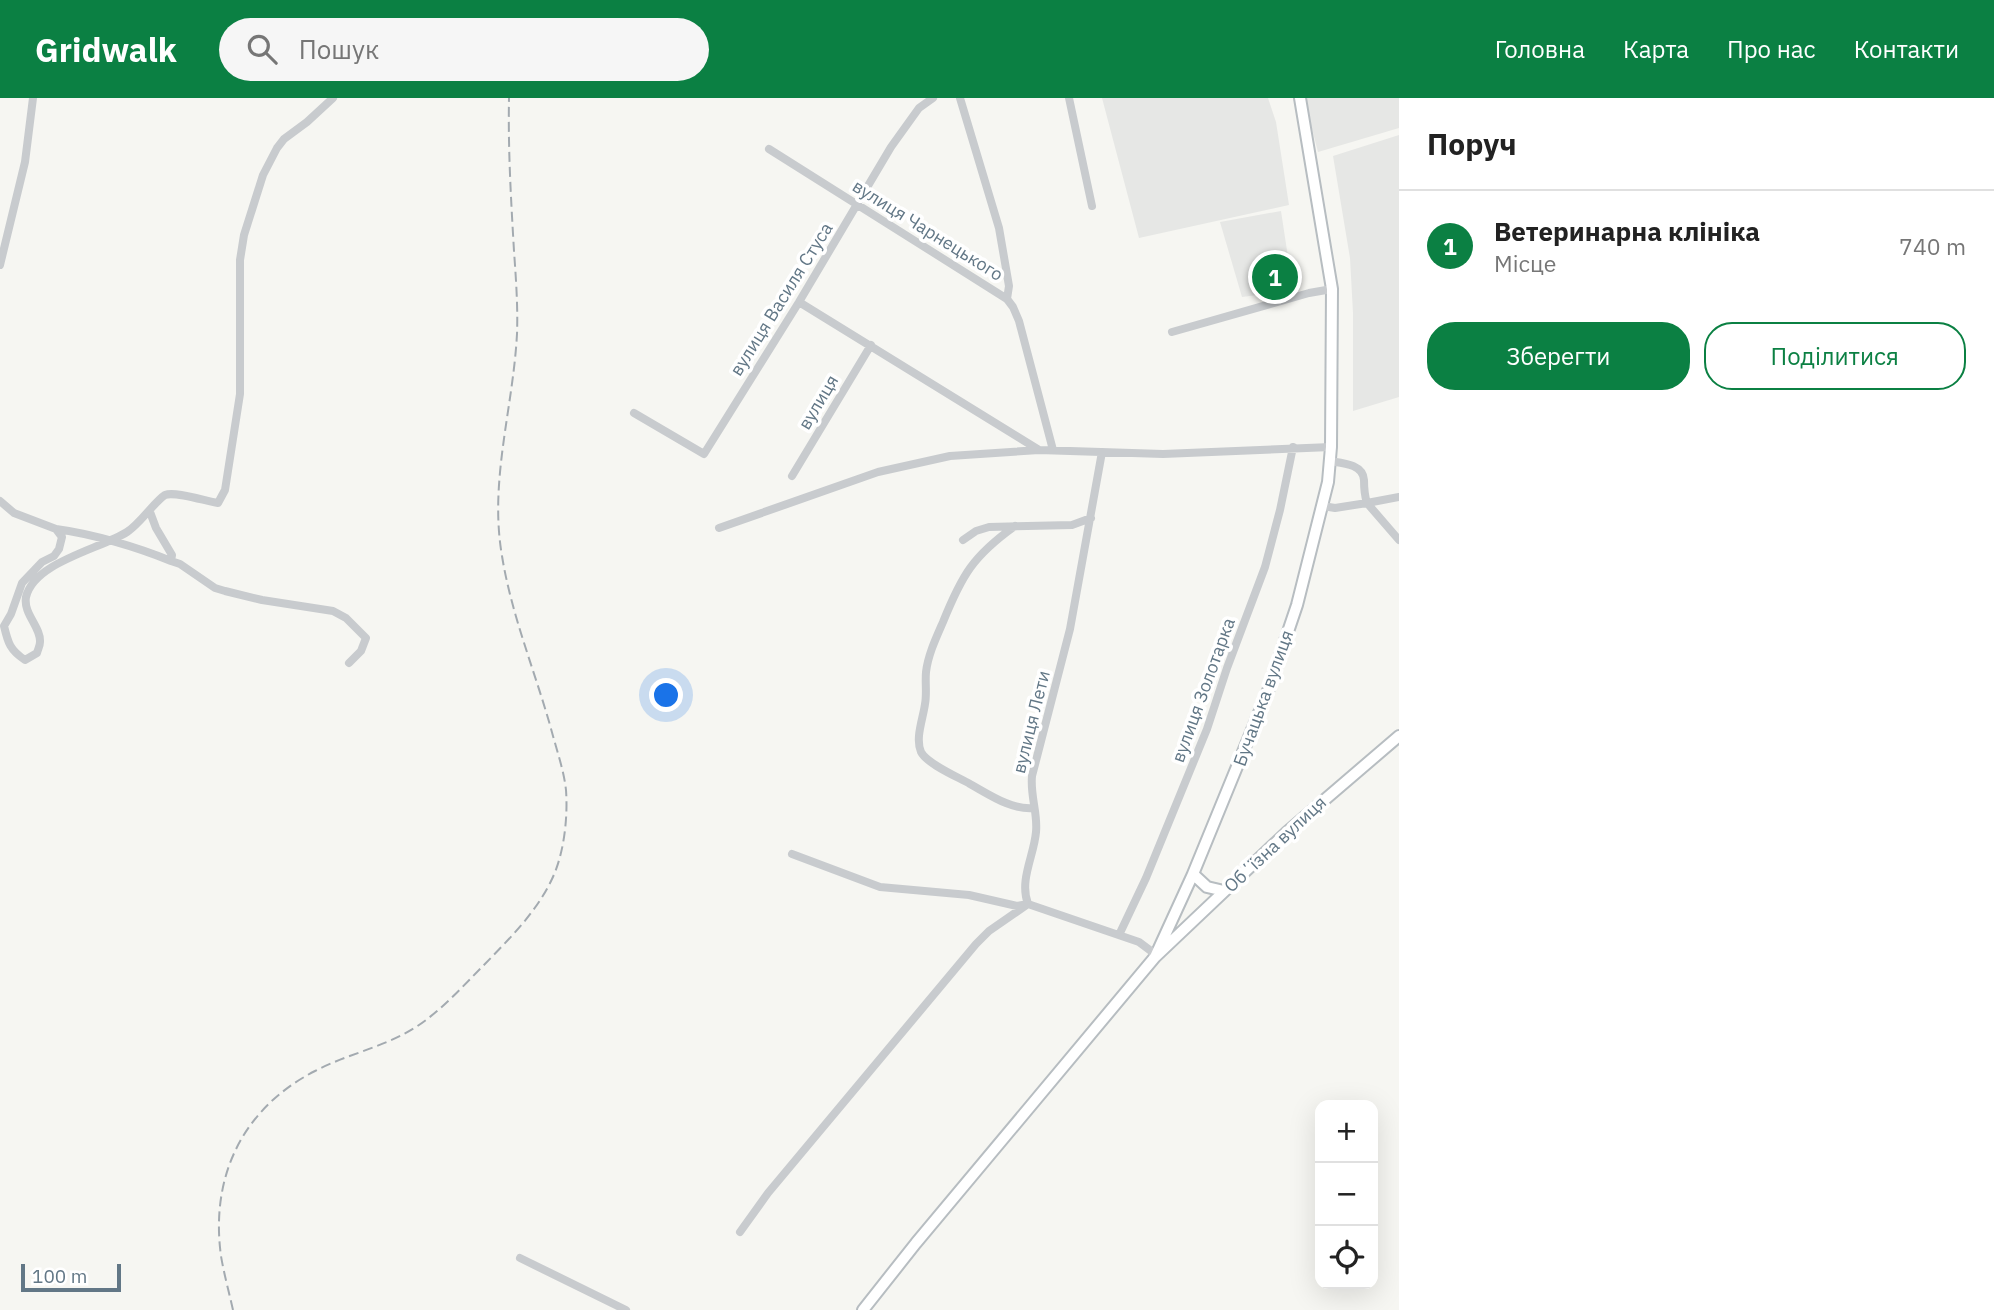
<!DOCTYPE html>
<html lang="uk">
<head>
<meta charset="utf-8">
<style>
	body { margin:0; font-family:"IBM Plex Sans",sans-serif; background:#f6f6f6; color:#222 }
	.controls { position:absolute; right:21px; bottom:21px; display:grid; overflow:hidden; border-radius:14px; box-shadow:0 7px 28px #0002 }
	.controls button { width:63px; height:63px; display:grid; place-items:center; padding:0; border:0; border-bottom:2px solid #e0e0e0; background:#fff; color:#222; font:35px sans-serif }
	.scale { position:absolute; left:21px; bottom:18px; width:100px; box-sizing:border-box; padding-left:7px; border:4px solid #627786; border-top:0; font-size:19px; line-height:24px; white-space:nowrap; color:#627786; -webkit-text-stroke:5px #fff; paint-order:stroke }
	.you { position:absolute; left:667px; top:598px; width:24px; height:24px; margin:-18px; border:5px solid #fff; border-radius:50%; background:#1a73e8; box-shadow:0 0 0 10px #1a73e833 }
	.badge { display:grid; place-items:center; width:46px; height:46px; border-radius:50%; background:#0b8043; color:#fff; font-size:23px; font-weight:700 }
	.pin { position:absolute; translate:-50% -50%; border:4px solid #fff; box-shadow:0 2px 7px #0006 }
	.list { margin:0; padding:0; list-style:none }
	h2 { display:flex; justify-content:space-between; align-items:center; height:91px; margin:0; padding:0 28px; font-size:30px }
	h2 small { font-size:23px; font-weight:400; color:#767676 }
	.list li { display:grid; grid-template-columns:46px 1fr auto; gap:21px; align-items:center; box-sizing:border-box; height:112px; padding:0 28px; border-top:2px solid #e0e0e0 }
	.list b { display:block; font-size:26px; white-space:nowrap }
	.list p { margin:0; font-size:23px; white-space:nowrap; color:#767676 }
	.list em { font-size:23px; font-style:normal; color:#767676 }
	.actions { display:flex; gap:14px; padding:21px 28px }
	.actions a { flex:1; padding:16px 0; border:2px solid #0b8043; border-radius:28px; text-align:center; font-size:24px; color:#0b8043 }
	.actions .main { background:#0b8043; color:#fff }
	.icon { flex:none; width:38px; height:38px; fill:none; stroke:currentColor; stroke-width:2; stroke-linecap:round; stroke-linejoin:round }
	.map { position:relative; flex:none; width:1399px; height:1212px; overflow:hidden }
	header { display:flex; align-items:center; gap:42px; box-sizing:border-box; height:98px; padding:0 35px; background:#0b8043; color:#fff }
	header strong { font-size:33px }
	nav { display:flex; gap:38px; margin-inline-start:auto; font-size:24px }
	.search { width:490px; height:63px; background:#f6f6f6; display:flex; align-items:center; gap:18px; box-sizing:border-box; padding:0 24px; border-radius:38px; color:#767676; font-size:26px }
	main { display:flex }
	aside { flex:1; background:#fff }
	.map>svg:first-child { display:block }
	.built { fill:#e6e7e5 }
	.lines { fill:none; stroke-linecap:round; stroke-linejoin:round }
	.secondary-casing { stroke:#b7bdc1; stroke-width:14 }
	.minor { stroke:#c8cbce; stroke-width:8 }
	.secondary { stroke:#fff; stroke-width:10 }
	.rail { stroke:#a3aab0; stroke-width:2; stroke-dasharray:10 5; stroke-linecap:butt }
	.labels { text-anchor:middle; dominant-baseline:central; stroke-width:7; stroke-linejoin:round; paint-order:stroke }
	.street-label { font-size:18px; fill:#627786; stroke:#fff }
</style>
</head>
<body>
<header>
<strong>Gridwalk</strong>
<div class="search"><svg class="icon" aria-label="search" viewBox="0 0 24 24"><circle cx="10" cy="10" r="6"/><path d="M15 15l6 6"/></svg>Пошук</div>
<nav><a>Головна</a><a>Карта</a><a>Про нас</a><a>Контакти</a></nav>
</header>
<main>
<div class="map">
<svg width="1399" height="1212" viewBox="0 0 1399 1212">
	<rect width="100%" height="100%" fill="#f6f6f2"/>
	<path class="built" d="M 1102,0 L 1268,0 L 1276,24 L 1289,107 L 1139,140 Z
		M 1304,0 L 1399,0 L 1399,30 L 1318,54 Z
		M 1399,37 L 1399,299 L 1353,313 L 1353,215 L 1350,160 L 1333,58 Z
		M 1281,113 L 1293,192 L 1242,199 L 1220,124 Z"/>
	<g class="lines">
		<defs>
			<path id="secondary" d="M 1193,776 L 1207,789 L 1224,793
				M 1155,859 L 1193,776 L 1268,593 L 1297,507 L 1328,384 L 1331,349 L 1332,191 L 1300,0
				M 863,1212 L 916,1145 L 1155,859 L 1287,734 L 1399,638"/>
		</defs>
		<use href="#secondary" class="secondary-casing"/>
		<path class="minor" d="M 960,0 L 999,130 L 1009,188 L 1007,201
			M 1069,0 L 1092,108
			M 769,51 L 1007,201 L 1013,209 L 1019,223 L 1053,352
			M 0,167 L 25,64 L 33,0
			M 799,204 L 1039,352
			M 1172,234 L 1309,195 L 1332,191
			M 634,315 L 704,356 L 799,204 L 891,49 L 919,10 L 933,0
			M 1102,354 L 1070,531 L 1032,678 C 1030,698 1038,715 1036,734 C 1034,758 1019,782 1028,806 L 1139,844 L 1151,853 L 1155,859
			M 1330,363 C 1342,365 1363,366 1364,382 C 1364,390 1364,396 1367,405 L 1399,399
			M 792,378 L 871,247
			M 0,403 L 14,415 L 56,431 L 62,439 L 59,451 L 54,458 L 42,464 L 22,485 L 11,516 L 4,528 C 8,545 10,552 25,562 L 37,555 C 38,551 40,548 40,544 C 41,529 23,516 26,499 C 34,464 100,451 127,434 C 140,426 155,403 165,397 C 175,393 205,403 218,405 L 225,392 L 240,296 L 240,162 L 244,137 L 263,77 L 277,50 L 284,41 L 307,24 L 333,0
			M 1323,408 L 1335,410 L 1367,405 L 1399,442
			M 1015,428 C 973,458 962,477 943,524 C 936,540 928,557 926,574 C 925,585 927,596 925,606 C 923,621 915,640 921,654 C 927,666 958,679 970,686 C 990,697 1011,712 1034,710
			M 719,430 L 878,374 L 950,358 L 1039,352 L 1163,356 L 1331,349
			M 56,431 C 93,436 137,449 171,463 L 172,457 L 156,430 L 150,414
			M 963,442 L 976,433 L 989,429 L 1072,427 L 1091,420
			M 171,463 L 180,466 L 215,490 L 225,493 L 262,502 L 333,513 L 346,520 L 366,540 L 361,553 L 349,565
			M 1119,837 L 1146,780 L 1207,631 L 1227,570 L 1265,469 L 1280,412 L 1293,349
			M 740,1134 L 768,1095 L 976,846 L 989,833 L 1028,806 L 1017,808 L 969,797 L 880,789 L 792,756
			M 520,1160 L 626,1212"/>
		<use href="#secondary" class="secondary"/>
		<path class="rail" d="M 233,1212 C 229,1194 224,1176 221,1158 C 210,1078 243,1010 315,973 C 347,956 385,949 416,929 C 442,912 462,889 483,868 C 509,841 536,815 552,781 C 564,756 568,720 566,692 C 564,674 558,656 553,638 C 537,578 512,520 502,458 C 489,383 513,311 517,236 C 518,209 516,181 514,153 C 511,102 508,51 509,0"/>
	</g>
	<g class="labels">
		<g class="street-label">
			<text transform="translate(928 132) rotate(32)">вулиця Чарнецького</text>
			<text transform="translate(781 201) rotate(-58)">вулиця Василя Стуса</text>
			<text transform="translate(818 304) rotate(-59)">вулиця</text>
			<text transform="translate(1203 592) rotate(-70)">вулиця Золотарка</text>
			<text transform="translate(1263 600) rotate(-70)">Бучацька вулиця</text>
			<text transform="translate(1031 624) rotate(-76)">вулиця Лети</text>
			<text transform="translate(1275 746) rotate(-43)">Обʼїзна вулиця</text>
		</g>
	</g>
</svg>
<div class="controls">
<button>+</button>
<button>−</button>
<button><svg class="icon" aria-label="locate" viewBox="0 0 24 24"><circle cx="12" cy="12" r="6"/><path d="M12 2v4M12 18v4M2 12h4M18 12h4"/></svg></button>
</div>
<div class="scale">100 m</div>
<div class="you"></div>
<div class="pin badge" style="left:1275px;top:179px">1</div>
</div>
<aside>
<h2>Поруч<small></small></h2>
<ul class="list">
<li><span class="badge">1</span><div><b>Ветеринарна клініка</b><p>Місце</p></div><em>740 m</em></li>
</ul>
<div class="actions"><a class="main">Зберегти</a><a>Поділитися</a></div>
</aside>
</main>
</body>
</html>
